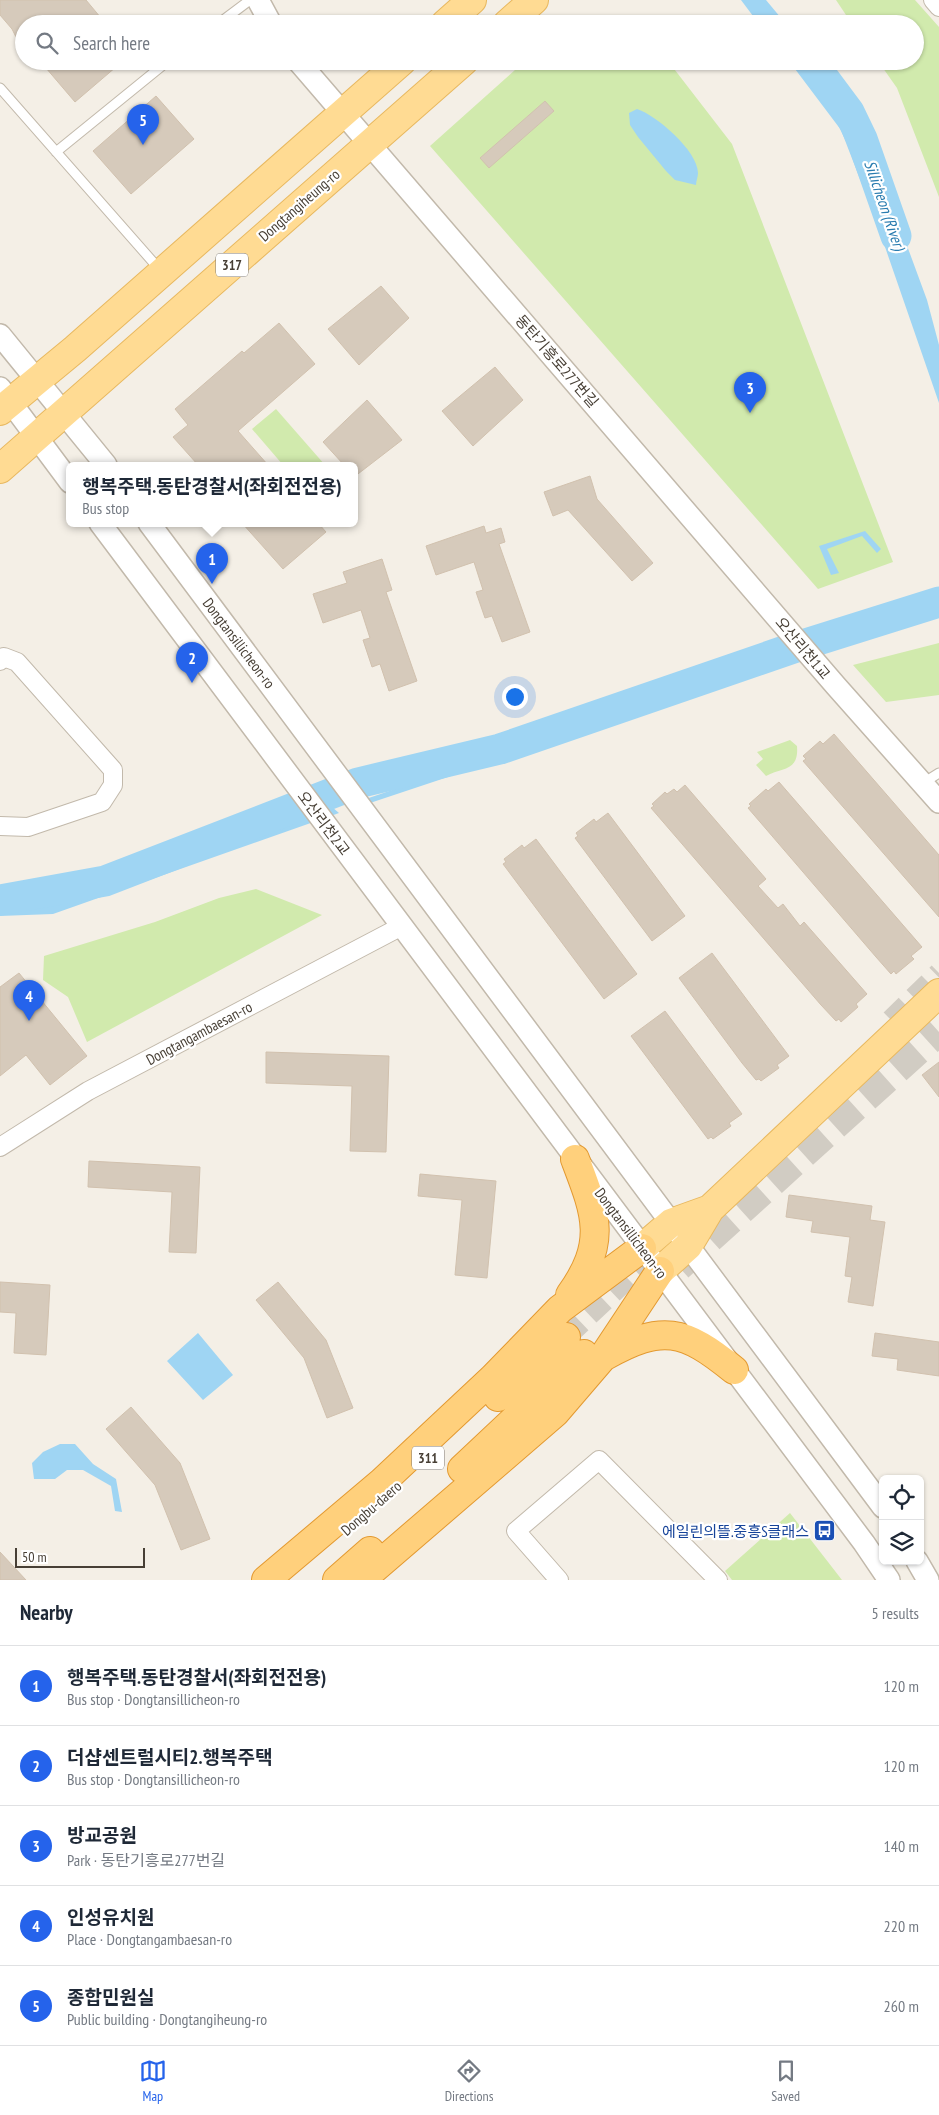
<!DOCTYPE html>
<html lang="en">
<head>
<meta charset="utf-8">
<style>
	body { margin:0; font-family:"PT Sans Narrow","Noto Sans KR",sans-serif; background:#f6f6f7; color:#1f2937 }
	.controls { position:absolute; right:15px; bottom:15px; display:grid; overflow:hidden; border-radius:8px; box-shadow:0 1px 4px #0004 }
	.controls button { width:45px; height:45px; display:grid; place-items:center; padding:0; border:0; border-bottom:1px solid #e0e1e3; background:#fff; color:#1f2937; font:25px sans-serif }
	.scale { position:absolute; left:15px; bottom:12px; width:130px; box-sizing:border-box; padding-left:5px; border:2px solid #473f35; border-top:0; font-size:14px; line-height:18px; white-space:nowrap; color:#473f35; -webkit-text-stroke:4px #fff; paint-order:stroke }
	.you { position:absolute; left:514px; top:696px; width:18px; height:18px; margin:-12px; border:4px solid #fff; border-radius:50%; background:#1a73e8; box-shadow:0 0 0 8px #1a73e833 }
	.badge { display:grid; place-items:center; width:32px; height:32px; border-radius:50%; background:#2563eb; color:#fff; font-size:16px; font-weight:700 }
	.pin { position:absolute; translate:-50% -41px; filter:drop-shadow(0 1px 2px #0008) }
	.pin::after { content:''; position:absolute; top:26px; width:18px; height:15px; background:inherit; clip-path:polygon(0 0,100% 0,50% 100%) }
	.popup { position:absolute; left:66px; top:462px; width:292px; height:65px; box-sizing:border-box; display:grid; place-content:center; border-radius:8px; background:#fff; filter:drop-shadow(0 1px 4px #0005); font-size:16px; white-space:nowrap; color:#747a83 }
	.popup b { font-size:19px; color:#1f2937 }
	.popup::after { content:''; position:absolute; left:50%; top:100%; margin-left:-10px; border:10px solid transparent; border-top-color:#fff }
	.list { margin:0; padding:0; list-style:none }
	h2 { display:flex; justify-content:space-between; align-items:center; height:65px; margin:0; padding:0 20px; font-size:21px }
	h2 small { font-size:16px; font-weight:400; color:#747a83 }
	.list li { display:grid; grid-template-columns:32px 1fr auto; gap:15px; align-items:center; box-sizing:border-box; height:80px; padding:0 20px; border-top:1px solid #e0e1e3 }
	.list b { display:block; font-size:19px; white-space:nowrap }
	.list p { margin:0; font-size:16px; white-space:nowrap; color:#747a83 }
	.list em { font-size:16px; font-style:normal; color:#747a83 }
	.icon { flex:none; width:28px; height:28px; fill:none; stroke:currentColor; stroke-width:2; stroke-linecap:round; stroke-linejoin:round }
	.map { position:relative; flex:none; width:939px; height:1580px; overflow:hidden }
	.search { position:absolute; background:#fff; box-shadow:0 1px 4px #0004; left:15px; right:15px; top:15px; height:55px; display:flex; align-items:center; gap:12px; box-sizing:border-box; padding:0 18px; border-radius:28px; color:#747a83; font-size:19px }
	.sheet { height:465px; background:#fff }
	nav { display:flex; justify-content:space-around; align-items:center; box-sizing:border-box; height:70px; border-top:1px solid #e0e1e3; background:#fff; font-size:14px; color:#747a83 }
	nav a { display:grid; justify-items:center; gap:2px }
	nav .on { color:#2563eb }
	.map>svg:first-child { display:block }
	.green { fill:#d1eaad }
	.water { fill:#9fd5f3 }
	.pier { fill:#f4efe6 }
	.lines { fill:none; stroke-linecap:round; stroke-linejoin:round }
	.river { stroke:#9fd5f3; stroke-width:31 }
	.building { fill:#d6cabb; stroke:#d1c1ae }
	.tertiary-tunnel { stroke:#d1ccc3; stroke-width:21; stroke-dasharray:21 11; stroke-linecap:butt }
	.trunk-tunnel { stroke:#d1ccc3; stroke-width:28; stroke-dasharray:28 14; stroke-linecap:butt }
	.service-casing { stroke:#c2b9ab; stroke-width:11 }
	.minor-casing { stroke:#c2b9ab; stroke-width:20 }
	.tertiary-casing { stroke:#c2b9ab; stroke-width:24 }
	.primary-casing { stroke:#e8b85f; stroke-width:30 }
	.trunk-casing { stroke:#e39930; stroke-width:30 }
	.service { stroke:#fff; stroke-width:9 }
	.minor { stroke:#fff; stroke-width:18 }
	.tertiary { stroke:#fff; stroke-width:21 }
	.primary { stroke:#ffdb93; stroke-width:28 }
	.trunk { stroke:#ffd07c; stroke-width:28 }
	.labels { text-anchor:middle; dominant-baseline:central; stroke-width:4.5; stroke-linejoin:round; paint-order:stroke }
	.shield { fill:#fff; stroke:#7e7972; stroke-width:1 }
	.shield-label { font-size:14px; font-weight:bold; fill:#473f35 }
	.street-label { font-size:15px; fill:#473f35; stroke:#fff }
	.transit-label { font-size:15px; fill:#164399; stroke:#fff; text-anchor:end }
	.water-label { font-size:16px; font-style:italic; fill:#297caf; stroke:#fff }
</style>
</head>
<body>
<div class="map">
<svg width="939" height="1580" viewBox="0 0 939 1580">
	<rect width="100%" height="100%" fill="#f4efe6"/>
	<path class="green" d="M 836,0 L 915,0 L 939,27 L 939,197 L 897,88 L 878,61 L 915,61 L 915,24 L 852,24 Z
		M 525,61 L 668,61 L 732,144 L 893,562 L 818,589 L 430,146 Z
		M 276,409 L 325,465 L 283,465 L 252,429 Z
		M 939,643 L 939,695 L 886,702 L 853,665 Z
		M 790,740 L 797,746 C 799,772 782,767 766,776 L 756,765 L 763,759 L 757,752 Z
		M 256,889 L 322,915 L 87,1042 L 68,997 L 43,980 L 44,956 L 155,922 L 219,898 Z
		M 790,1513 L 842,1580 L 732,1580 L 725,1571 Z"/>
	<path class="water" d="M 741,0 L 766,0 L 786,24 L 759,24 Z
		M 789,61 L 820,61 L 836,79 L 865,126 L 863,144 L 884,201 L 895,213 L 927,300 L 939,345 L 939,403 L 875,218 L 841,130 Z
		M 637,109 C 656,115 698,151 698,173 C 698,177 696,181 696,185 L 675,180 L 666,171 L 638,137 L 630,125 L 629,113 Z
		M 865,531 L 881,549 L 877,553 L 862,536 L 827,549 L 839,573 L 831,575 L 819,546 Z
		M 939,603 L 939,614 L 819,651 L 817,648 Z
		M 797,653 L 802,659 L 349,810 L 348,805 Z
		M 332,807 L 339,813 L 53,914 L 0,916 L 0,901 L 63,904 Z
		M 198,1333 L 233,1375 L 203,1400 L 167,1361 Z
		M 60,1444 L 75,1444 L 93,1464 L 116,1479 L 122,1512 L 115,1511 L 111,1486 L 83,1470 L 67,1470 L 55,1479 L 34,1479 L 32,1463 L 43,1452 Z"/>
	<path class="pier" d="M 829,641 L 836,649 L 820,654 L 815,646 Z
		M 797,650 L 803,662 L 783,668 L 774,658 Z"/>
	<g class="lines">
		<path class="river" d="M 811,61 L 849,112 L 862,139 L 896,236
			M 0,900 L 105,881 L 358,783 L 500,749 L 799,646 L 939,602"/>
	</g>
	<path class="building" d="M 0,0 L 86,0 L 106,24 L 24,24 L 24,53 L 12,29 L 0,15 Z
		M 40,61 L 123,61 L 75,102 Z
		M 156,96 L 194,139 L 131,194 L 93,151 Z
		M 545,101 L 554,111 L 489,168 L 480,158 Z
		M 381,286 L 409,318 L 359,365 L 328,329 Z
		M 279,323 L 315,364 L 238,431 L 268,465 L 198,465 L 173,437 L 188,425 L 175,409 L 242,351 L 244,353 Z
		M 495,367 L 523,400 L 473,446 L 442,411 Z
		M 367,400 L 402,440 L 354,477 L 354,465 L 344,465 L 323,442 Z
		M 590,476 L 597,499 L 653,563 L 632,581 L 568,510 L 553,516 L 544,492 Z
		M 242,523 L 318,523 L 326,532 L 283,569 Z
		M 484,526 L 486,533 L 501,528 L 505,542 L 499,544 L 530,632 L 502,642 L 492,616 L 485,618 L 476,592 L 483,590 L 474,562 L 436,575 L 426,546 Z
		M 382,559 L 392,590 L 386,592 L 417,681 L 389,691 L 380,664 L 372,667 L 363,640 L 370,638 L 361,610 L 323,623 L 313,594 L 347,583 L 343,572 Z
		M 834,734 L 939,855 L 939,917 L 803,761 L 806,759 L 803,756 L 820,741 L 823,744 Z
		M 779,782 L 922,947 L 911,956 L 914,959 L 896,974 L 894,971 L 891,974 L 876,957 L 748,808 L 751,806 L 749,804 L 766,789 L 768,791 Z
		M 685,785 L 766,879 L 758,886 L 778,908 L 783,904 L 800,926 L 804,922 L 867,994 L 856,1004 L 858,1007 L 841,1022 L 839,1019 L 836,1021 L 821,1005 L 651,808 L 654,806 L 652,804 L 665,792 L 667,794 L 674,789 L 677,792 Z
		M 608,813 L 685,916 L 652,941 L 575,838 L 578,836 L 576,833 L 594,819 L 596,822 Z
		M 536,839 L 637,974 L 604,999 L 503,864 L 506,862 L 504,859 L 522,845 L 524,848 Z
		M 712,953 L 789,1056 L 777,1065 L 779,1068 L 761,1081 L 759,1079 L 756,1080 L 742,1063 L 679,978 Z
		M 19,973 L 87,1056 L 50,1085 L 26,1055 L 0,1076 L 0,987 Z
		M 665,1011 L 742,1114 L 729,1123 L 731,1126 L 713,1139 L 711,1137 L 708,1139 L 631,1036 Z
		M 266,1052 L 389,1056 L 386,1152 L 350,1151 L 352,1086 L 266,1083 Z
		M 939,1062 L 939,1097 L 922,1075 Z
		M 89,1161 L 200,1167 L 196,1253 L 169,1252 L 172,1192 L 88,1187 Z
		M 420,1174 L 496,1181 L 487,1278 L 455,1275 L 462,1200 L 418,1196 Z
		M 789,1195 L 872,1206 L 870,1220 L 885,1222 L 873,1306 L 848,1302 L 852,1277 L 845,1276 L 850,1237 L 811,1232 L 813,1221 L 786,1217 Z
		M 0,1282 L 50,1285 L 46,1355 L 14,1353 L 16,1313 L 0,1312 Z
		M 278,1282 L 326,1340 L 353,1408 L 327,1418 L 304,1358 L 256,1300 Z
		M 875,1333 L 939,1342 L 939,1376 L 897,1370 L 898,1359 L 872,1356 Z
		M 131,1407 L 180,1463 L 210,1539 L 181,1550 L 155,1485 L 106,1429 Z
		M 0,1552 L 26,1580 L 0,1580 Z"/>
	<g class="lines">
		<path class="tertiary-tunnel" d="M 891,1020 L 939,973
			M 566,1337 L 663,1245"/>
		<path class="trunk-tunnel" d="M 679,1267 L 939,1032"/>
		<defs>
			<path id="service" d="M 218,24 L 250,0
				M 0,88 L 160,270
				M 56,152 L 168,61
				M 923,783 L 939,773"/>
			<path id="minor" d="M 933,0 L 939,7
				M 0,661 L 4,657 L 17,662 L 113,770 L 113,785 L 102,802 L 28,827 L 0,826
				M 0,1147 L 88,1091 L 402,926
				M 559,1580 L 516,1531 L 599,1460 L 718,1580"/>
			<path id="tertiary" d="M 258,0 L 271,24
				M 298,61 L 836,686 L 939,802
				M 0,335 L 106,465
				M 0,388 L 70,482
				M 100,523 L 864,1543 L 889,1580
				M 149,523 L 883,1507
				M 917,1561 L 928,1580"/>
			<path id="primary" d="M 445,24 L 472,0
				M 507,24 L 534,0
				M 0,411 L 75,349 L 402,61
				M 0,469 L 464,61
				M 642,1248 L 671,1223 L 710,1209
				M 660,1271 L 688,1246 L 710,1209 L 939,993"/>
			<path id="trunk" d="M 570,1295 C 608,1242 596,1214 575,1159
				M 605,1356 C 662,1324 684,1329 734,1370
				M 498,1397 L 566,1337
				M 462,1469 L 584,1354
				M 266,1580 L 382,1482 L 493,1378 L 560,1309 L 642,1248
				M 337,1580 L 370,1551
				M 361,1580 L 555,1413 L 603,1357 L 660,1271"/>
		</defs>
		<use href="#service" class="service-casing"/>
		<use href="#minor" class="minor-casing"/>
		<use href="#tertiary" class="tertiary-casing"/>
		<use href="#primary" class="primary-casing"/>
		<use href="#trunk" class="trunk-casing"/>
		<use href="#service" class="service"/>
		<use href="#minor" class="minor"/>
		<use href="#tertiary" class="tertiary"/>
		<use href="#primary" class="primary"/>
		<use href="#trunk" class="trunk"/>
	</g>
	<defs>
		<symbol id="bus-square" viewBox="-11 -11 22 22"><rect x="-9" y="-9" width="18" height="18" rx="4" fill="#1a4fb4" stroke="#fff"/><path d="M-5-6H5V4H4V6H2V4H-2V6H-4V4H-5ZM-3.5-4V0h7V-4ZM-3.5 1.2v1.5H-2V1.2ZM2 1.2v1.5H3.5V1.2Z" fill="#fff"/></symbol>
	</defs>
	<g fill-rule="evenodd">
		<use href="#bus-square" x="812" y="1518" width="25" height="25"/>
	</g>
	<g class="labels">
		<g class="shield">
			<rect x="216" y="253.5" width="32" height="23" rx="4"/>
			<rect x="412" y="1446.5" width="32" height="23" rx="4"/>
		</g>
		<g class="shield-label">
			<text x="232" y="265">317</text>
			<text x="428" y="1458">311</text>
		</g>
		<g class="street-label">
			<text transform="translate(299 205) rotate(-41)">Dongtangiheung-ro</text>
			<text transform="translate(557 361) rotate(49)">동탄기흥로277번길</text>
			<text transform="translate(239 643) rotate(53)">Dongtansillicheon-ro</text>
			<text transform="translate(803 648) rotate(50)">오산리천1교</text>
			<text transform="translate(324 823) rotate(53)">오산리천2교</text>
			<text transform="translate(199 1033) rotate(-28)">Dongtangambaesan-ro</text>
			<text transform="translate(631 1233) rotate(53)">Dongtansillicheon-ro</text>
			<text transform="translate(371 1508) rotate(-41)">Dongbu-daero</text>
		</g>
		<g class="transit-label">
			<text x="809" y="1531">에일린의뜰.중흥S클래스</text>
		</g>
		<g class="water-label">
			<text transform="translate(885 205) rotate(71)">Sillicheon (River)</text>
		</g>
	</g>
</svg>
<div class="controls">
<button><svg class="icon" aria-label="locate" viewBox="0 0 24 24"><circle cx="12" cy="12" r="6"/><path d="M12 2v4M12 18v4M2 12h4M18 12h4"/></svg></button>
<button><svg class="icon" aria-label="layers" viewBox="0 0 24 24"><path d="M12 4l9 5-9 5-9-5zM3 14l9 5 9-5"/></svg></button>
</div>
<div class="scale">50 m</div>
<div class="you"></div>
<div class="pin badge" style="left:212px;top:584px">1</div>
<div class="popup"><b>행복주택.동탄경찰서(좌회전전용)</b>Bus stop</div>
<div class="pin badge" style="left:192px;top:683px">2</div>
<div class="pin badge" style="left:750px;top:413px">3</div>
<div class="pin badge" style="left:29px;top:1021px">4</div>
<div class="pin badge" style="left:143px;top:145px">5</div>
<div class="search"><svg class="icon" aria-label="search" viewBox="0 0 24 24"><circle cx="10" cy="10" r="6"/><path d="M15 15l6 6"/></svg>Search here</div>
</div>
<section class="sheet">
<h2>Nearby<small>5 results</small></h2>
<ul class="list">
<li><span class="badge">1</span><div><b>행복주택.동탄경찰서(좌회전전용)</b><p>Bus stop · Dongtansillicheon-ro</p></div><em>120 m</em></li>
<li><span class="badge">2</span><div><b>더샵센트럴시티2.행복주택</b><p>Bus stop · Dongtansillicheon-ro</p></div><em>120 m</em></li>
<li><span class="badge">3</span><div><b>방교공원</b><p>Park · 동탄기흥로277번길</p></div><em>140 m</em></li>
<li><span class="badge">4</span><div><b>인성유치원</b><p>Place · Dongtangambaesan-ro</p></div><em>220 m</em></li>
<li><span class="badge">5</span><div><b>종합민원실</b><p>Public building · Dongtangiheung-ro</p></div><em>260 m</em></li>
</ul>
</section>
<nav>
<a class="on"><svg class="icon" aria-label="map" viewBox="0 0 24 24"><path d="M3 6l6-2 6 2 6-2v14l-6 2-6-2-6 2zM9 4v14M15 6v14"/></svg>Map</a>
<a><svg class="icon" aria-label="directions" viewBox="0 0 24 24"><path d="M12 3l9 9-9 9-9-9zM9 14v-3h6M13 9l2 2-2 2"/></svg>Directions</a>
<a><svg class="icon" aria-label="saved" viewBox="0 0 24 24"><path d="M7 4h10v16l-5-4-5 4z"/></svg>Saved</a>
</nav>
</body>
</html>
